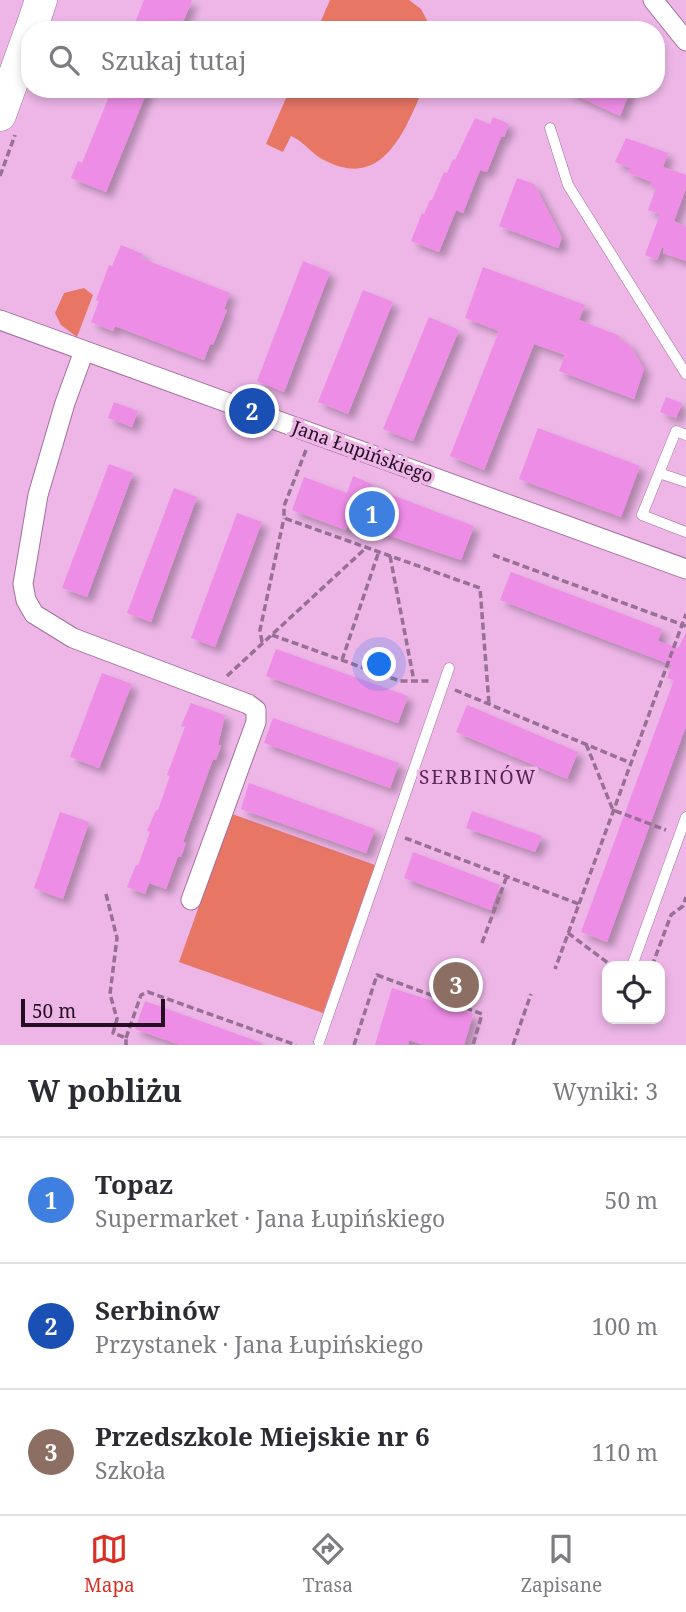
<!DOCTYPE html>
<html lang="pl">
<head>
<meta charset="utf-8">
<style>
	body { margin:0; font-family:"Noto Serif",serif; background:#f7f7f7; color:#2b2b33 }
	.controls { position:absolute; right:21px; bottom:21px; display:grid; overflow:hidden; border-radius:14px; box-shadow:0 4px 10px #0003 }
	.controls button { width:63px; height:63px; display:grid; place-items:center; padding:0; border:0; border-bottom:2px solid #e1e1e2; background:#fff; color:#2b2b33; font:35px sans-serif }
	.scale { position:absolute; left:21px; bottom:18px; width:144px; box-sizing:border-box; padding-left:7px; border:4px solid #230f21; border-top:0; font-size:19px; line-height:24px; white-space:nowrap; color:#230f21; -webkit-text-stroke:5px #edb6e7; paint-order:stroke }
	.you { position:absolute; left:380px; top:665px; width:24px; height:24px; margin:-18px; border:5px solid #fff; border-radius:50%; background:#1a73e8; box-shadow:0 0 0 10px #1a73e833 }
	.badge { display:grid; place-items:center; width:46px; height:46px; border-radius:50%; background:#d93025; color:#fff; font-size:23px; font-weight:700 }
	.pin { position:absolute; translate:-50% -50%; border:4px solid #fff; box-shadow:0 2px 7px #0006 }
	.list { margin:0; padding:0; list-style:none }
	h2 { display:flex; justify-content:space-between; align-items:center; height:91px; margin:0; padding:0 28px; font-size:30px }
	h2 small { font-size:23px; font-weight:400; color:#7c7c81 }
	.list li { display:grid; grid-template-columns:46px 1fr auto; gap:21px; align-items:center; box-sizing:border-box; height:126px; padding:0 28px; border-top:2px solid #e1e1e2 }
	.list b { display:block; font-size:26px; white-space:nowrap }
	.list p { margin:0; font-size:23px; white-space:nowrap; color:#7c7c81 }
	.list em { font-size:23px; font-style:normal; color:#7c7c81 }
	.icon { flex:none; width:38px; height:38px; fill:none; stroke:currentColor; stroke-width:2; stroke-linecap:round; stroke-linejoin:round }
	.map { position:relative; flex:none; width:686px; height:1045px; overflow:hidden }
	.search { position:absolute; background:#fff; box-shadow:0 4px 10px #0003; left:21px; right:21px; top:21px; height:77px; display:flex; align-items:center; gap:18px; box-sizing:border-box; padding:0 24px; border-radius:28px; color:#7c7c81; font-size:26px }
	.sheet { height:469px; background:#fff }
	nav { display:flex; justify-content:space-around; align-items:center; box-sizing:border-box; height:98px; border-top:2px solid #e1e1e2; background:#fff; font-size:19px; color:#7c7c81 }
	nav a { display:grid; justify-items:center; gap:4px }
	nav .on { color:#d93025 }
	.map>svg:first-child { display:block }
	.green { fill:#e77665 }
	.building { fill:#ee8de6; filter:url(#shadow) }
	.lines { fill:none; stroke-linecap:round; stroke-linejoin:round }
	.service-casing { stroke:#a36f9e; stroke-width:11 }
	.minor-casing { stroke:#a36f9e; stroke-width:21 }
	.primary-casing { stroke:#a36f9e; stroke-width:33 }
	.path { stroke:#987094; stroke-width:3.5; stroke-dasharray:7 3.5; stroke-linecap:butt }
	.service { stroke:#fff; stroke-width:10 }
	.minor { stroke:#fff; stroke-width:19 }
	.primary { stroke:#fff; stroke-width:32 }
	.labels { text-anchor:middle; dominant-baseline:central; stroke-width:7; stroke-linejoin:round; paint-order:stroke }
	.street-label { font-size:18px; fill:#230f21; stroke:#edb6e7 }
	.neighbourhood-label { font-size:19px; letter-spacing:2px; fill:#542651; stroke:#edb6e7 }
</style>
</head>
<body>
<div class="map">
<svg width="686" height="1045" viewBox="0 0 686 1045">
	<defs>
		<filter id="shadow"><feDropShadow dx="6" dy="6" stdDeviation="3.5" flood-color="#0004"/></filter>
	</defs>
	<rect width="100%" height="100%" fill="#edb6e7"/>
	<path class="green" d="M 330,0 L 409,0 L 421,9 L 432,30 L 317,30 Z
		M 290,89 L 423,89 C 405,130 383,190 326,161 C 312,155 305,142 291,136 L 283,152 L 266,144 Z
		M 84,288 L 93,295 L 77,337 L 61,325 L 55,313 L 64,293 Z
		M 232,814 L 375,865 L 323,1013 L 179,962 Z"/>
	<path class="building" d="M 144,0 L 192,0 L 180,30 L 132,30 Z
		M 112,89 L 148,89 L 106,192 L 71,178 L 78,161 L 82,163 Z
		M 562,89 L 631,89 L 620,116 Z
		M 493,117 L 509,124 L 504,137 L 501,137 L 487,172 L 480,170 L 463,213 L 456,210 L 439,252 L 411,241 L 422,213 L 424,214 L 430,200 L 432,200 L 444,172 L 447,173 L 453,159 L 455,160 L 475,118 L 490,124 Z
		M 626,138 L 668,153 L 663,167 L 686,175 L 686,188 L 674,221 L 686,227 L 686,261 L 663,253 L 664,248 L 662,247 L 657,260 L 645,255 L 660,214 L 648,210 L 656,188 L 650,186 L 652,182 L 628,173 L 630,168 L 615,162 Z
		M 517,178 L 534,184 L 562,238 L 558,248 L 499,226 Z
		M 121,245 L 143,254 L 141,258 L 230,293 L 224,309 L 227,310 L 213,345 L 210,344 L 204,360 L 115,326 L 113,331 L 91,322 L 99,301 L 96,300 L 109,265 L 112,266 Z
		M 303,261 L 330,272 L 284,392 L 257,381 Z
		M 483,267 L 585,305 L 579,320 L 620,336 L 619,340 L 628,343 L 644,369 L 634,399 L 559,371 L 565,355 L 534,344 L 484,470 L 450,456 L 499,331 L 465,318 Z
		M 363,290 L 393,302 L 348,414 L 318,402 Z
		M 429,317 L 459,330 L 413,441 L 383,429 Z
		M 666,397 L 682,403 L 676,418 L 660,412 Z
		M 114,402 L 138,411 L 132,427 L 108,418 Z
		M 538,428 L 640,466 L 621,517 L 519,479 Z
		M 109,464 L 133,473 L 87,597 L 62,588 Z
		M 353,476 L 372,484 L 371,487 L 474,526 L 461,560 L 349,522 L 346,530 L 292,510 L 304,477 L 347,493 Z
		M 174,488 L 197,497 L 151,622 L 127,613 Z
		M 237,513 L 262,522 L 215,647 L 191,638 Z
		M 511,572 L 662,629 L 658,641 L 678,648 L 686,633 L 686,726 L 607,942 L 581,932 L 674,680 L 667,678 L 672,665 L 500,600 Z
		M 276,649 L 408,696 L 398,723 L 266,676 Z
		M 102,673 L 132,684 L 99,768 L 70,757 Z
		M 191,703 L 225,715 L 218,745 L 221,746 L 216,760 L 213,759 L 183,842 L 186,843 L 181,857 L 178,856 L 166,889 L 149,883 L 145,894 L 127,887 L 136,865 L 138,866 L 150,832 L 147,831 L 156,810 L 158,810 L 170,776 L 167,775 L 185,727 L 181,726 Z
		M 467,705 L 578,752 L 567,779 L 456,732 Z
		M 273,718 L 399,763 L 390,788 L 264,743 Z
		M 249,783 L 375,829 L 366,853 L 241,809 Z
		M 472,811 L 542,836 L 535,852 L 466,828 Z
		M 60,812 L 89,822 L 63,899 L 34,888 Z
		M 413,852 L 500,885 L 491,910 L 404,878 Z
		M 392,988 L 473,1014 L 464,1045 L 424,1045 L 409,1040 L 408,1045 L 375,1045 Z
		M 145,1001 L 262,1043 L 262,1045 L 180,1045 L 135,1029 Z"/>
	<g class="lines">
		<defs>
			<path id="service" d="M 550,128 L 568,185 L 686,374
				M 659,473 L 676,431 L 686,435
				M 686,482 L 659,473 L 642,515 L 686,532
				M 632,966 L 686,817
				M 319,1042 L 449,668"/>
			<path id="minor" d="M 653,0 L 686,41
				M 0,320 L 686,569
				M 84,351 L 65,403 L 38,495 L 23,584 L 26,600 L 34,614 L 73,638 L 248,704 L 256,710 L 256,722 L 191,900"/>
			<path id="primary" d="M 31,30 L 41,0
				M 0,115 L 30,32"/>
		</defs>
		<use href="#service" class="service-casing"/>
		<use href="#minor" class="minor-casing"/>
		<use href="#primary" class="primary-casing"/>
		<path class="path" d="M 0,176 L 15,135
			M 306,450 L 284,506 L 284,518 L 480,588 L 489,704
			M 493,555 L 686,626
			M 390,556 L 414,681
			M 272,635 L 400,681 L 430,681
			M 262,642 L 260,630 L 284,518
			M 342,660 L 379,551
			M 227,676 L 367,547
			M 455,690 L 631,763
			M 586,744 L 613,810 L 666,830
			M 405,838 L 579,904 L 555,969
			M 106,894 L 117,938 L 110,994 L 117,1019 L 113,1033 L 126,1038 L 126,1045
			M 579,904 L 686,614
			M 568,933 L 612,966
			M 482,943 L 507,876
			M 652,966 L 671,915 L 683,906 L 686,897
			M 126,1038 L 141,995 L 148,992 L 296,1045
			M 354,1045 L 377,975 L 482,1014 L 473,1045
			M 513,1045 L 531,994"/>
		<use href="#service" class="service"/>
		<use href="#minor" class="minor"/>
		<use href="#primary" class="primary"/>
	</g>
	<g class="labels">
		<g class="street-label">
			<text transform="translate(363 451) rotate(20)">Jana Łupińskiego</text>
		</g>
		<g class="neighbourhood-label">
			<text x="478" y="777">SERBINÓW</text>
		</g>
	</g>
</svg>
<div class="controls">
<button><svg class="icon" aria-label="locate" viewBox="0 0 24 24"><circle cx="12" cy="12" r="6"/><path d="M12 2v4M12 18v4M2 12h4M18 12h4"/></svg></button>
</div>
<div class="scale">50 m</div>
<div class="you"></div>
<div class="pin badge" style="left:372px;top:514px;background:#3f7fe0">1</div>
<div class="pin badge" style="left:252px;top:411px;background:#1a4fb4">2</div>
<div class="pin badge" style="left:456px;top:985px;background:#8d6e63">3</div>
<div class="search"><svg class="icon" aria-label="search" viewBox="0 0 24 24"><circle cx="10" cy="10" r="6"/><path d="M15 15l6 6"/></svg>Szukaj tutaj</div>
</div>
<section class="sheet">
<h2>W pobliżu<small>Wyniki: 3</small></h2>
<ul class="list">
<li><span class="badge" style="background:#3f7fe0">1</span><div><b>Topaz</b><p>Supermarket · Jana Łupińskiego</p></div><em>50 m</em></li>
<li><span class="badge" style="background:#1a4fb4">2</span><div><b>Serbinów</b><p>Przystanek · Jana Łupińskiego</p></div><em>100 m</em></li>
<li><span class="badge" style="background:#8d6e63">3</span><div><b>Przedszkole Miejskie nr 6</b><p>Szkoła</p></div><em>110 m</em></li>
</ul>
</section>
<nav>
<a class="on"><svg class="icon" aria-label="map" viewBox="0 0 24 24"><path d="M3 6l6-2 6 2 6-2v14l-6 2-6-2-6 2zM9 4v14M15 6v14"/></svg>Mapa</a>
<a><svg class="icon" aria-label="directions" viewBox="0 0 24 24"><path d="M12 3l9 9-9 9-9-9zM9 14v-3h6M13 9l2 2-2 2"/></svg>Trasa</a>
<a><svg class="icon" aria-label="saved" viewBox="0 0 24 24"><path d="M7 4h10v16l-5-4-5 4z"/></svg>Zapisane</a>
</nav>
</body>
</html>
